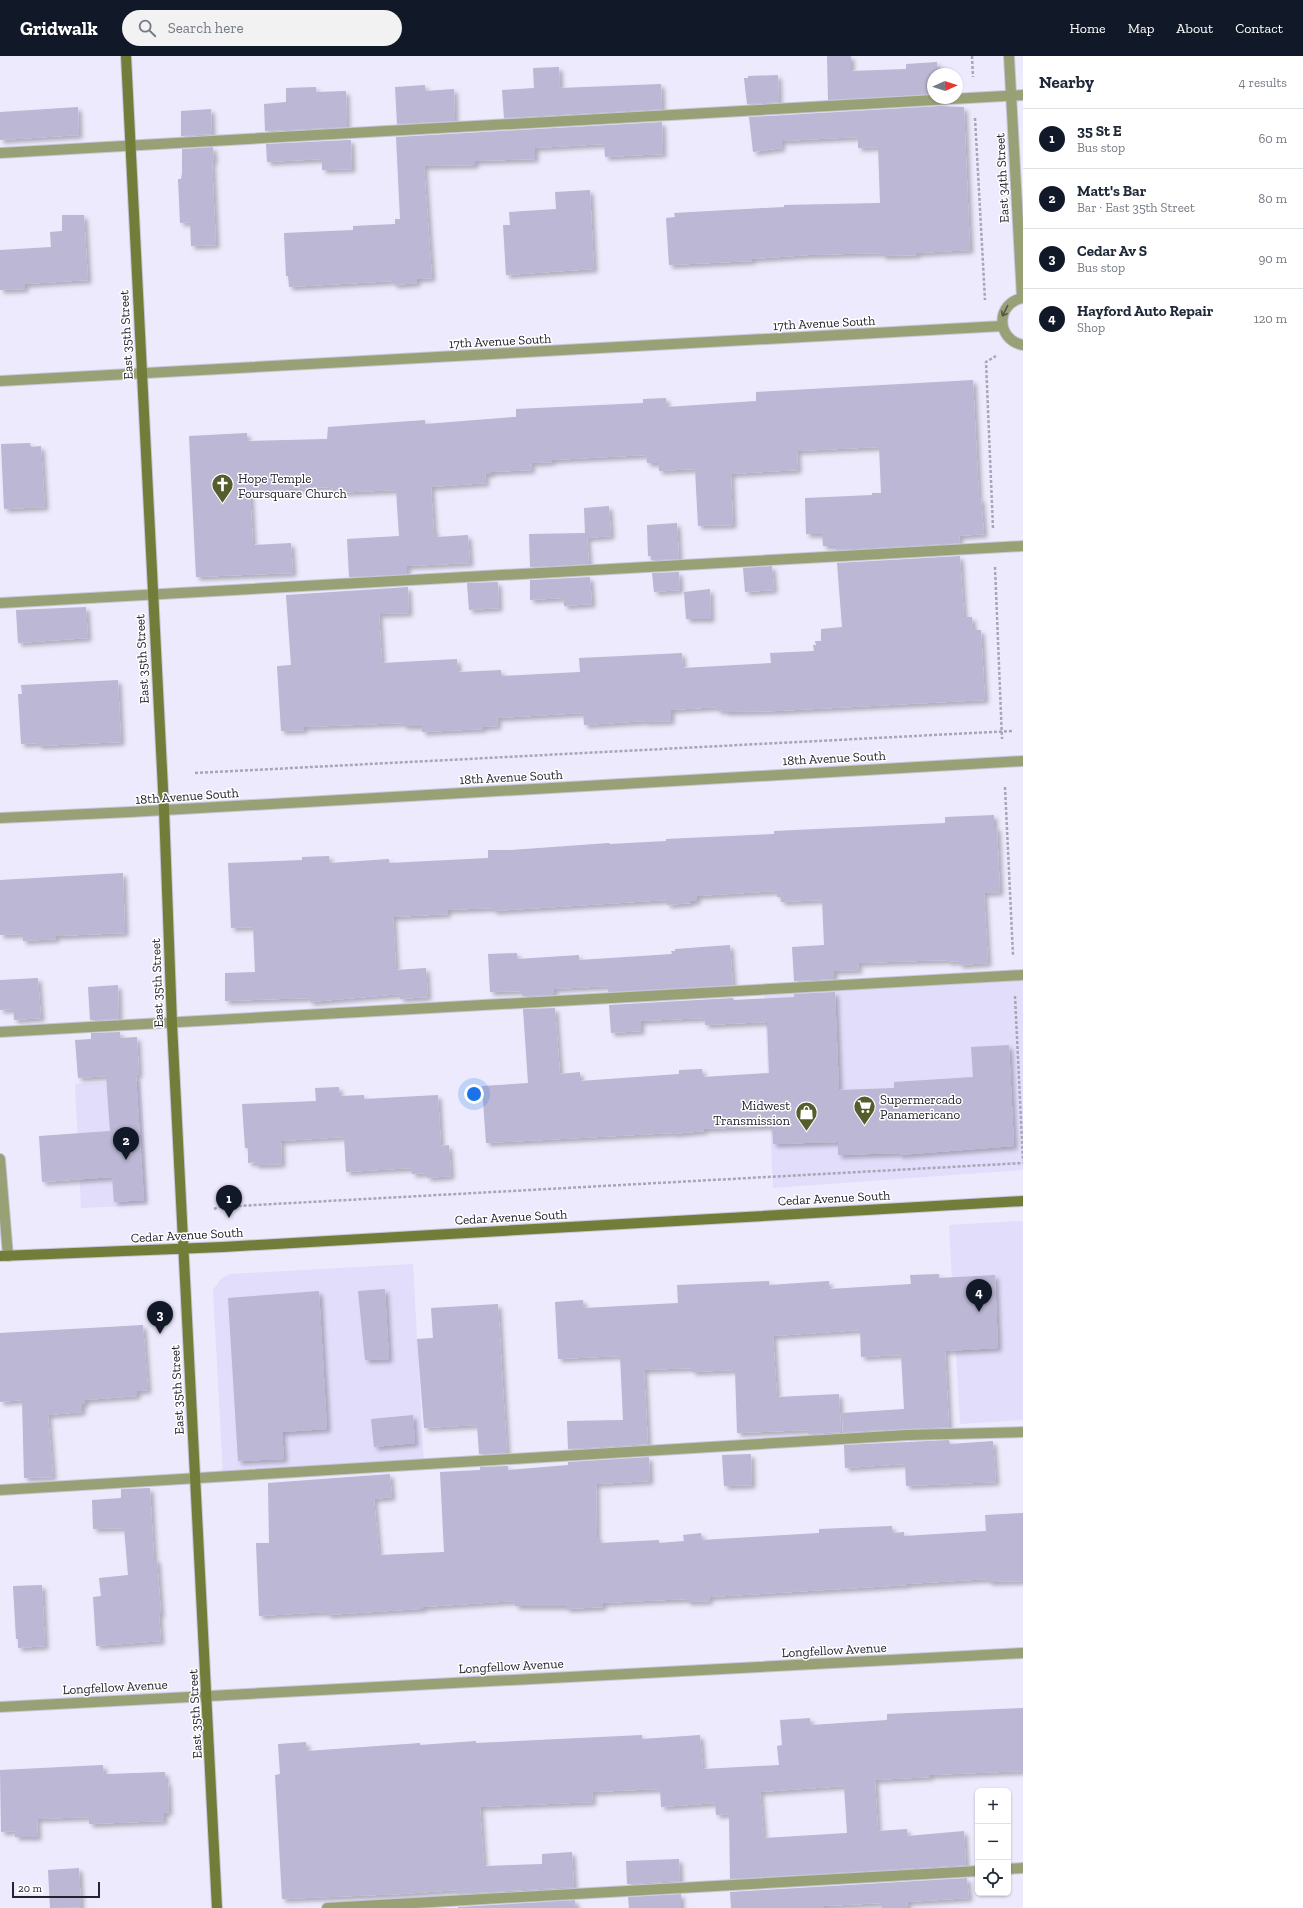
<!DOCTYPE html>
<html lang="en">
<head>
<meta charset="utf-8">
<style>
	body { margin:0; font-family:"Zilla Slab",serif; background:#f2f2f3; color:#1f2937 }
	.controls { position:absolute; right:12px; bottom:12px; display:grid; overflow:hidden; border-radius:6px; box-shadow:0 1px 3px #0004 }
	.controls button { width:36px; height:36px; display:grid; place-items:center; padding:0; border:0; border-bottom:1px solid #e0e1e3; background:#fff; color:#1f2937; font:20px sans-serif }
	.compass { position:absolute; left:927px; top:12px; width:36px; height:36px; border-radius:50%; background:#fff; box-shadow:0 1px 3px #0004; rotate:87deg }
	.scale { position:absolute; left:12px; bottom:10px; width:88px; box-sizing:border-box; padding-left:4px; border:2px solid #25232e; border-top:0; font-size:11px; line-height:14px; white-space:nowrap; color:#25232e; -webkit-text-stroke:3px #fff; paint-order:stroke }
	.you { position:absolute; left:474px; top:1038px; width:14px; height:14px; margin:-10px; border:3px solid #fff; border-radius:50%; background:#1a73e8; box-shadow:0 0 0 6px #1a73e833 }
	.badge { display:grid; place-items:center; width:26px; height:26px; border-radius:50%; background:#111827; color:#fff; font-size:13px; font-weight:700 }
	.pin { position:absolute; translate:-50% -33px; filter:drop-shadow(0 1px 2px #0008) }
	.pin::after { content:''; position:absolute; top:21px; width:14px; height:12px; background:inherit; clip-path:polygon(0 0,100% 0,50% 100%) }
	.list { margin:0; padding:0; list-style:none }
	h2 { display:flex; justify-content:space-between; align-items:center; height:52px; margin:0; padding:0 16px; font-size:17px }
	h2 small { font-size:13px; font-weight:400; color:#747a83 }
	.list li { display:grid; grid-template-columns:26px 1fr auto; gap:12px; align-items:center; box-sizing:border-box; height:60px; padding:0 16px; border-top:1px solid #e0e1e3 }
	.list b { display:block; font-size:15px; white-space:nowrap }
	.list p { margin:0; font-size:13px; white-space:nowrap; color:#747a83 }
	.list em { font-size:13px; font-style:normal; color:#747a83 }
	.icon { flex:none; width:22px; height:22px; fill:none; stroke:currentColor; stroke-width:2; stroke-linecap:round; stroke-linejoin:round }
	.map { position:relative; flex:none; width:1023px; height:1852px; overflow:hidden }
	header { display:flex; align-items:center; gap:24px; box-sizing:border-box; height:56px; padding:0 20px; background:#111827; color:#fff }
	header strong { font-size:19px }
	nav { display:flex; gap:22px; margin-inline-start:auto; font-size:14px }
	.search { width:280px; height:36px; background:#f2f2f3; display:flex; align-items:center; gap:10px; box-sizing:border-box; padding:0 14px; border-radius:22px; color:#747a83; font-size:15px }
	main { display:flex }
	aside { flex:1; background:#fff }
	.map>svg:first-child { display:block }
	.built { fill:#e1ddfb }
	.building { fill:#bbb7d4; fill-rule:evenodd; filter:url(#shadow) }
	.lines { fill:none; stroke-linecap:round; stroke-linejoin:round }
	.lane-casing { stroke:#c8c6d7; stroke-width:12 }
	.street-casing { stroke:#c8c6d7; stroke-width:12 }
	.secondary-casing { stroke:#c8c6d7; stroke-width:12 }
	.path { stroke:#a8a6b5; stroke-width:2.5; stroke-dasharray:3 2; stroke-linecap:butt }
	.lane { stroke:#98a176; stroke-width:10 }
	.street { stroke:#98a176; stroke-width:10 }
	.secondary { stroke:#717d39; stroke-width:10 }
	.oneway { stroke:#53554b }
	.labels { text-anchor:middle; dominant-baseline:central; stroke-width:3; stroke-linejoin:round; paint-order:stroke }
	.street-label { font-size:13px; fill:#25232e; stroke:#fff }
	.poi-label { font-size:13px; fill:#25232e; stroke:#fff; text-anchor:start }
</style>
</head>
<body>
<header>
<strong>Gridwalk</strong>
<div class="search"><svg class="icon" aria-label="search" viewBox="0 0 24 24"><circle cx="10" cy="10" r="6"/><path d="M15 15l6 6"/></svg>Search here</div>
<nav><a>Home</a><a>Map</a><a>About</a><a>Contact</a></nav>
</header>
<main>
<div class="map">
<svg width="1023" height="1852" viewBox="0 0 1023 1852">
	<defs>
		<filter id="shadow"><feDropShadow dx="3.5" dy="3.5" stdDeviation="2" flood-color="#0004"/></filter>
	</defs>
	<rect width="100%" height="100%" fill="#eceafc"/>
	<path class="built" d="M 1023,923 L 1023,1114 L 773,1132 L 764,937 Z
		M 141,1025 L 148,1149 L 81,1152 L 75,1028 Z
		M 1020,1165 L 1023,1166 L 1023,1364 L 960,1368 L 949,1169 Z
		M 413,1208 L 424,1409 L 223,1419 L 213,1234 L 221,1223 L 230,1218 Z"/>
	<path class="building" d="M 827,0 L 851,0 L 851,15 L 906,13 L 906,8 L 937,6 L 938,18 L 933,18 L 933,38 L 828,44 Z
		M 559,11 L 560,32 L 661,28 L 662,53 L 504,62 L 502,34 L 534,32 L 533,12 Z
		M 778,19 L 779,46 L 747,48 L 744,22 L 748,22 L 748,20 Z
		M 425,29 L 425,35 L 454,33 L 455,65 L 397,68 L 395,31 Z
		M 316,31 L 316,36 L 346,35 L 347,71 L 265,75 L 264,48 L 286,46 L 286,32 Z
		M 940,50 L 964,51 L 970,194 L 917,197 L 917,199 L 882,200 L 882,197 L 808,199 L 752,203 L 752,205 L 669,209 L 666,162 L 675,161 L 674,157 L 784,151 L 784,149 L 880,147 L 878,91 L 858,92 L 858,81 L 781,85 L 782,92 L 753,96 L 749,61 Z
		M 78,51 L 79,79 L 0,84 L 0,56 Z
		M 211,53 L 212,78 L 181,80 L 181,55 Z
		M 662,66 L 663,98 L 605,101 L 604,88 L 535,92 L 535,103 L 475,105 L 475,109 L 424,110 L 432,222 L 417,223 L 417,227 L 394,229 L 393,225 L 289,231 L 288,220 L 286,220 L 284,177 L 353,174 L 353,170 L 395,168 L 395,163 L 400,163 L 396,81 Z
		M 348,84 L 351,84 L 352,113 L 322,114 L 322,103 L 267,106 L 266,88 Z
		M 213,91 L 214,105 L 212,105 L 216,189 L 191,190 L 190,166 L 180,167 L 178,123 L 181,123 L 182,117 L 182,93 Z
		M 590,134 L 594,213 L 506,219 L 503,169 L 510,169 L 509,156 L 556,153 L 555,136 Z
		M 62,159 L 84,159 L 88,224 L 25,228 L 25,233 L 0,234 L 0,194 L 51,191 L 50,176 L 62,175 Z
		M 973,324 L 979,443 L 981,442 L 984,478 L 959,480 L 960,487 L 836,494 L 836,490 L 823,490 L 822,478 L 806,478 L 805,442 L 872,439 L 872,437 L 881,437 L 879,391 L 797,395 L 798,414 L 731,418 L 733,469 L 698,470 L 695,413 L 659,415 L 658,407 L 647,407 L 646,399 L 552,404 L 552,406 L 531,407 L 532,414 L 491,416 L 491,418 L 485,418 L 486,427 L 431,431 L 434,477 L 437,477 L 437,481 L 468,479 L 470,507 L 407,510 L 407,518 L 349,521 L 347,483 L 399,480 L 396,434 L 333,437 L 333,432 L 330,433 L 330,431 L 250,435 L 253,489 L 291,487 L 293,517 L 196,521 L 189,380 L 247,377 L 247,385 L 327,383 L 328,371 L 425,364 L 425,368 L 514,361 L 516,361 L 516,353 L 643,347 L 643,343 L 666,342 L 667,351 L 756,345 L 756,336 Z
		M 30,387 L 31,391 L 41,390 L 45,451 L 4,453 L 1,388 Z
		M 609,450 L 611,480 L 587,482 L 589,508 L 530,511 L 529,478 L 585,477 L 584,452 Z
		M 677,467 L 679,503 L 651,504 L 651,500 L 648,500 L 647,469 Z
		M 960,500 L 964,561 L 972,561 L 973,574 L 981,574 L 985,644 L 776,655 L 724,656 L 724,654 L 717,655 L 717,651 L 671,654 L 671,665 L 645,666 L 645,665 L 584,669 L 583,657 L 497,662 L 498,670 L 483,671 L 483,673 L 422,676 L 422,670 L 403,670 L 403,667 L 304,671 L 304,674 L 281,675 L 277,610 L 291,609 L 286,539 L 408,531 L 409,557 L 379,558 L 382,607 L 457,603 L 458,616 L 501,614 L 501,620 L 580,616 L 579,602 L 622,600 L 682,597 L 683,612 L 771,607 L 770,597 L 814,595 L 813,589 L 816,589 L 815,585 L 821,585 L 821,573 L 842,571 L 837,507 Z
		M 772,510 L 774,534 L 745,536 L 743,512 Z
		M 679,516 L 680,534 L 654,536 L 652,517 Z
		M 590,521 L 592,548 L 564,550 L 563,542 L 530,544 L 530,524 Z
		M 498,526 L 499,552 L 469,554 L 467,527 Z
		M 710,533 L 711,563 L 686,563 L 684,536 Z
		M 86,551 L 88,582 L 18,587 L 16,554 Z
		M 118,624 L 121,686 L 38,690 L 38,687 L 21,688 L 18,638 L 22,638 L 21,629 Z
		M 994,759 L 994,771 L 997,771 L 1000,836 L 984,837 L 988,907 L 959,909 L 959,905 L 948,906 L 948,904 L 858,907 L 859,914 L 834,915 L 834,923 L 794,925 L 792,891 L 824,889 L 822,844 L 781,846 L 781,841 L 777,841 L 777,835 L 697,840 L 697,845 L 691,845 L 691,847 L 667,849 L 667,844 L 493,855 L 493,852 L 447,854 L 448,858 L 393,861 L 396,914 L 426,912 L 428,941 L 400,943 L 400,938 L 310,946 L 309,942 L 225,945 L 225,917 L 255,916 L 253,871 L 231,872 L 228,807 L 302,804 L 302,801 L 329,800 L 330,807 L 389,803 L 389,807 L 488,802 L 488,794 L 511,794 L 609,787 L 610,788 L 666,785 L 666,783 L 774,778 L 774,775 L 945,767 L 945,761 Z
		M 123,817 L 125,877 L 56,880 L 56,883 L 23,885 L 22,878 L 0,879 L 0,824 Z
		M 730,889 L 733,929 L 608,936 L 608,930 L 554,933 L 554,939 L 522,940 L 522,935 L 490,936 L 488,898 L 517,897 L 517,903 L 579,899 L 579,904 L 672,898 L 671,895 L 675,895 L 675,893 Z
		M 38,922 L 41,962 L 14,964 L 13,953 L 0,954 L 0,924 Z
		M 118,929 L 119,963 L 90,964 L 88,931 Z
		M 835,936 L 839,1034 L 894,1032 L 894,1026 L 973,1021 L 971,991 L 1009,989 L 1014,1090 L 899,1099 L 899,1097 L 838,1099 L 838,1086 L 773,1088 L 772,1070 L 704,1073 L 704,1075 L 672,1078 L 672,1077 L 486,1087 L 482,1030 L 528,1027 L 523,953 L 555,952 L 560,1018 L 580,1016 L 580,1025 L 679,1018 L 679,1014 L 702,1013 L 703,1021 L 769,1017 L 767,966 L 705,969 L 704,962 L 641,965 L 641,975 L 611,977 L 609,949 L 733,942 L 734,944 L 794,941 L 794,938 Z
		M 120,976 L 120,982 L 137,981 L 139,1018 L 136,1019 L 144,1144 L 114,1146 L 112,1121 L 42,1126 L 39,1080 L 110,1075 L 106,1020 L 78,1022 L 75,984 L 91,983 L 91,977 Z
		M 339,1031 L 340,1040 L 364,1039 L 364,1043 L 438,1039 L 441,1090 L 449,1089 L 451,1120 L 427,1122 L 427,1117 L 412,1118 L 412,1112 L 346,1116 L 344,1081 L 281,1085 L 282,1108 L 255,1109 L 255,1106 L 248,1107 L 248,1092 L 245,1092 L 242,1048 L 316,1045 L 315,1032 Z
		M 939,1218 L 939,1222 L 995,1219 L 998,1292 L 945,1295 L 949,1371 L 843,1376 L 842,1357 L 904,1353 L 901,1299 L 861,1301 L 860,1274 L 773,1280 L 777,1341 L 839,1338 L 841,1376 L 808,1378 L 808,1374 L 737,1377 L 735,1314 L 692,1316 L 692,1312 L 644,1314 L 648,1388 L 568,1393 L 567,1365 L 623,1364 L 620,1300 L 558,1303 L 555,1246 L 583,1244 L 584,1252 L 678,1247 L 677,1229 L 769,1225 L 769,1229 L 829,1225 L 829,1233 L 911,1228 L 910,1219 Z
		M 385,1233 L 389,1303 L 365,1304 L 358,1235 Z
		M 319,1235 L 327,1373 L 282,1376 L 284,1403 L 238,1405 L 228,1242 Z
		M 498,1248 L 507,1397 L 479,1398 L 477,1369 L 424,1372 L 417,1283 L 433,1282 L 431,1252 Z
		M 143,1269 L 148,1334 L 137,1335 L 137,1340 L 85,1344 L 85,1348 L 82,1348 L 82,1356 L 48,1359 L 53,1421 L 24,1422 L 22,1344 L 0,1346 L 0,1277 Z
		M 413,1359 L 415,1387 L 374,1391 L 371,1363 Z
		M 949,1384 L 950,1388 L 993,1385 L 996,1426 L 906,1430 L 905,1408 L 845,1412 L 844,1389 Z
		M 751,1398 L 752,1429 L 724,1430 L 722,1399 Z
		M 649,1401 L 650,1425 L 596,1428 L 597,1483 L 600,1482 L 600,1487 L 659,1484 L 659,1487 L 684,1485 L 683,1479 L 701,1477 L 702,1484 L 819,1477 L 819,1473 L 892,1470 L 892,1477 L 904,1476 L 904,1480 L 986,1475 L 985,1459 L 1023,1457 L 1023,1525 L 988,1526 L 988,1523 L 907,1528 L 907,1529 L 709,1541 L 710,1545 L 687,1546 L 687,1543 L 603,1547 L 603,1551 L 566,1553 L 566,1550 L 515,1550 L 515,1545 L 423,1551 L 423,1553 L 419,1553 L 327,1559 L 327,1556 L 259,1560 L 256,1487 L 269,1487 L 268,1427 L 390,1418 L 392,1441 L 374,1443 L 379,1499 L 444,1496 L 440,1416 L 480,1414 L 480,1411 L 508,1410 L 508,1414 L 568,1409 L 568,1406 Z
		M 150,1432 L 154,1503 L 157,1503 L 161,1558 L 159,1558 L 161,1585 L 96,1590 L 93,1541 L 101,1540 L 99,1522 L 128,1519 L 124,1472 L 93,1473 L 92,1444 L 121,1442 L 121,1433 Z
		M 42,1529 L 45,1590 L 18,1592 L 18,1583 L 16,1583 L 13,1530 Z
		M 1023,1652 L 1023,1715 L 930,1719 L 930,1721 L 875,1724 L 878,1775 L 907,1773 L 907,1780 L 964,1775 L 966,1809 L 730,1823 L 729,1758 L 716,1759 L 715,1747 L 661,1751 L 660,1733 L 592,1736 L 593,1746 L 480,1751 L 484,1810 L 542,1808 L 542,1798 L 572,1796 L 574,1831 L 457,1838 L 457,1834 L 401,1838 L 282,1843 L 275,1719 L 280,1718 L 278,1688 L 306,1686 L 307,1695 L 420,1687 L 420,1689 L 476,1685 L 476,1687 L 642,1679 L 642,1683 L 700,1679 L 703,1713 L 779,1709 L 777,1690 L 782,1689 L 780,1664 L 810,1662 L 811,1669 L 887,1664 L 887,1658 ZM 844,1730 L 847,1777 L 764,1782 L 760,1736 Z
		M 103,1709 L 104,1718 L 107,1718 L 165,1716 L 166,1726 L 168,1726 L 169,1756 L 164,1757 L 164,1765 L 89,1768 L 89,1761 L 37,1763 L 38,1781 L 15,1781 L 15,1775 L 1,1776 L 0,1714 Z
		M 679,1803 L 680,1825 L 627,1828 L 626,1805 Z
		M 79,1812 L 81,1851 L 50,1852 L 48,1814 Z
		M 967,1822 L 969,1842 L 907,1846 L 908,1852 L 882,1852 L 882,1847 L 824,1850 L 824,1852 L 731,1852 L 730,1836 Z
		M 681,1838 L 681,1852 L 629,1852 L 628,1841 Z
		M 575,1844 L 576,1852 L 458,1852 L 458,1851 Z"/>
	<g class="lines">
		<defs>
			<path id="lane" d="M 0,97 L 1023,39
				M 0,547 L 1023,490
				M 0,976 L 1023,919
				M 0,1103 L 8,1200
				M 0,1434 L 907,1379 L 1023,1376
				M 1008,1813 L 1023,1812
				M 327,1852 L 978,1815"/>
			<path id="street" d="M 1009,0 L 1022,242
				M 1023,242 C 995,247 996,284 1023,289
				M 0,325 L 1002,270
				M 0,762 L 130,756 L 1023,705
				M 0,1651 L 1023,1597"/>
			<path id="secondary" d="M 126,0 L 164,753 L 172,968 L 217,1852
				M 0,1200 L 223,1191 L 1023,1145"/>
		</defs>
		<use href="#lane" class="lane-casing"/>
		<use href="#street" class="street-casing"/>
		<use href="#secondary" class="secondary-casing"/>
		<path class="path" d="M 972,0 L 973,21
			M 975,62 L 985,244
			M 993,472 L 986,306 L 996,300
			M 995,511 L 1002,683
			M 195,717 L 1012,675
			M 1005,731 L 1013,899
			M 1015,940 L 1023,1105
			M 214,1153 L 219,1151 L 1023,1107"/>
		<use href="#lane" class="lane"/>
		<use href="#street" class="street"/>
		<use href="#secondary" class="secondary"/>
	</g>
	<defs><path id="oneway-shaft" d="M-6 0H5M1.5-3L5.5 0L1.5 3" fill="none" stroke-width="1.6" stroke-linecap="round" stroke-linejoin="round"/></defs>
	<use class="oneway" href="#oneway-shaft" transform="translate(1005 255) rotate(117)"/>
	<defs>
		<symbol id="church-pin" viewBox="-11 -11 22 30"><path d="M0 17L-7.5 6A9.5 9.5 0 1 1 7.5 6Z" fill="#545d2c" stroke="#fff"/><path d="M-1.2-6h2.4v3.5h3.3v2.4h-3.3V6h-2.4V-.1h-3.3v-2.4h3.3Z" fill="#fff"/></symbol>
		<symbol id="supermarket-pin" viewBox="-11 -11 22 30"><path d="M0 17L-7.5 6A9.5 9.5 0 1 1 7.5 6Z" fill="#545d2c" stroke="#fff"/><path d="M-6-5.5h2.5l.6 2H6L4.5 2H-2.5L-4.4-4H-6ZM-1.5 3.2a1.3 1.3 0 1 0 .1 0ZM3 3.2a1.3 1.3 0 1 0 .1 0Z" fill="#fff"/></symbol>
		<symbol id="shop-pin" viewBox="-11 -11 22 30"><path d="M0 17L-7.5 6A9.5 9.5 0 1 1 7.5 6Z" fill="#545d2c" stroke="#fff"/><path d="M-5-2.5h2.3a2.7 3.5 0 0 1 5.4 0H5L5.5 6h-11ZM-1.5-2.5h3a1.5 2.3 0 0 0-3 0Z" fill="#fff"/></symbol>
	</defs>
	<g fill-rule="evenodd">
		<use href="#church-pin" x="210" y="416" width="25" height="34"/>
		<use href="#supermarket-pin" x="852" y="1038" width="25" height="34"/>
		<use href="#shop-pin" x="794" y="1044" width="25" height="34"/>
	</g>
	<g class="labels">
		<g class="street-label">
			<text transform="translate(1002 122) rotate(-93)">East 34th Street</text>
			<text transform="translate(824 267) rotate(-3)">17th Avenue South</text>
			<text transform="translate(126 279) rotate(-93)">East 35th Street</text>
			<text transform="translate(500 285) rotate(-3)">17th Avenue South</text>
			<text transform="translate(142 603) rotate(-93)">East 35th Street</text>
			<text transform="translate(834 702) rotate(-3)">18th Avenue South</text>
			<text transform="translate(511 721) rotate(-3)">18th Avenue South</text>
			<text transform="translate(187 740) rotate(-4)">18th Avenue South</text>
			<text transform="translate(157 927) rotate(-92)">East 35th Street</text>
			<text transform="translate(834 1142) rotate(-3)">Cedar Avenue South</text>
			<text transform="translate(511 1161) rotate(-3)">Cedar Avenue South</text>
			<text transform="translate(187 1179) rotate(-3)">Cedar Avenue South</text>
			<text transform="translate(177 1334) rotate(-93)">East 35th Street</text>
			<text transform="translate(834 1594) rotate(-3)">Longfellow Avenue</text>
			<text transform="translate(511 1610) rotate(-3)">Longfellow Avenue</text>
			<text transform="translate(115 1631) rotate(-3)">Longfellow Avenue</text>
			<text transform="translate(195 1658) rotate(-93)">East 35th Street</text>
		</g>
		<g class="poi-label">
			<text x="238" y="422">Hope Temple<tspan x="238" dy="15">Foursquare Church</tspan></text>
			<text x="880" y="1043">Supermercado<tspan x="880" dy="15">Panamericano</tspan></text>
			<text x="790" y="1049" text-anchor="end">Midwest<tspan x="790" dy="15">Transmission</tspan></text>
		</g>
	</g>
</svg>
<div class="controls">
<button>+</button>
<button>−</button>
<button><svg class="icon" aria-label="locate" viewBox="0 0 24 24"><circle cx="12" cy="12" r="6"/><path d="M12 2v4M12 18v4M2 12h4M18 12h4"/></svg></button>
</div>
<svg class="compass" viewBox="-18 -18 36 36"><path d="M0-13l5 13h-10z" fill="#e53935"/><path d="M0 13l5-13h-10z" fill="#747a83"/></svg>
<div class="scale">20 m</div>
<div class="you"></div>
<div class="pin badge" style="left:229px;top:1162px">1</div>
<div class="pin badge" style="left:126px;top:1104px">2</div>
<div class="pin badge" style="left:160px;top:1278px">3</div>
<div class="pin badge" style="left:979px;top:1256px">4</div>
</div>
<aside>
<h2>Nearby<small>4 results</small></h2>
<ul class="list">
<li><span class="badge">1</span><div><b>35 St E</b><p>Bus stop</p></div><em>60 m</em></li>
<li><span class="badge">2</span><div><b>Matt's Bar</b><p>Bar · East 35th Street</p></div><em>80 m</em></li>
<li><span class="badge">3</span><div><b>Cedar Av S</b><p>Bus stop</p></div><em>90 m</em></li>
<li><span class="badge">4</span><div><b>Hayford Auto Repair</b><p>Shop</p></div><em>120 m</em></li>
</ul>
</aside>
</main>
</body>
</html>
